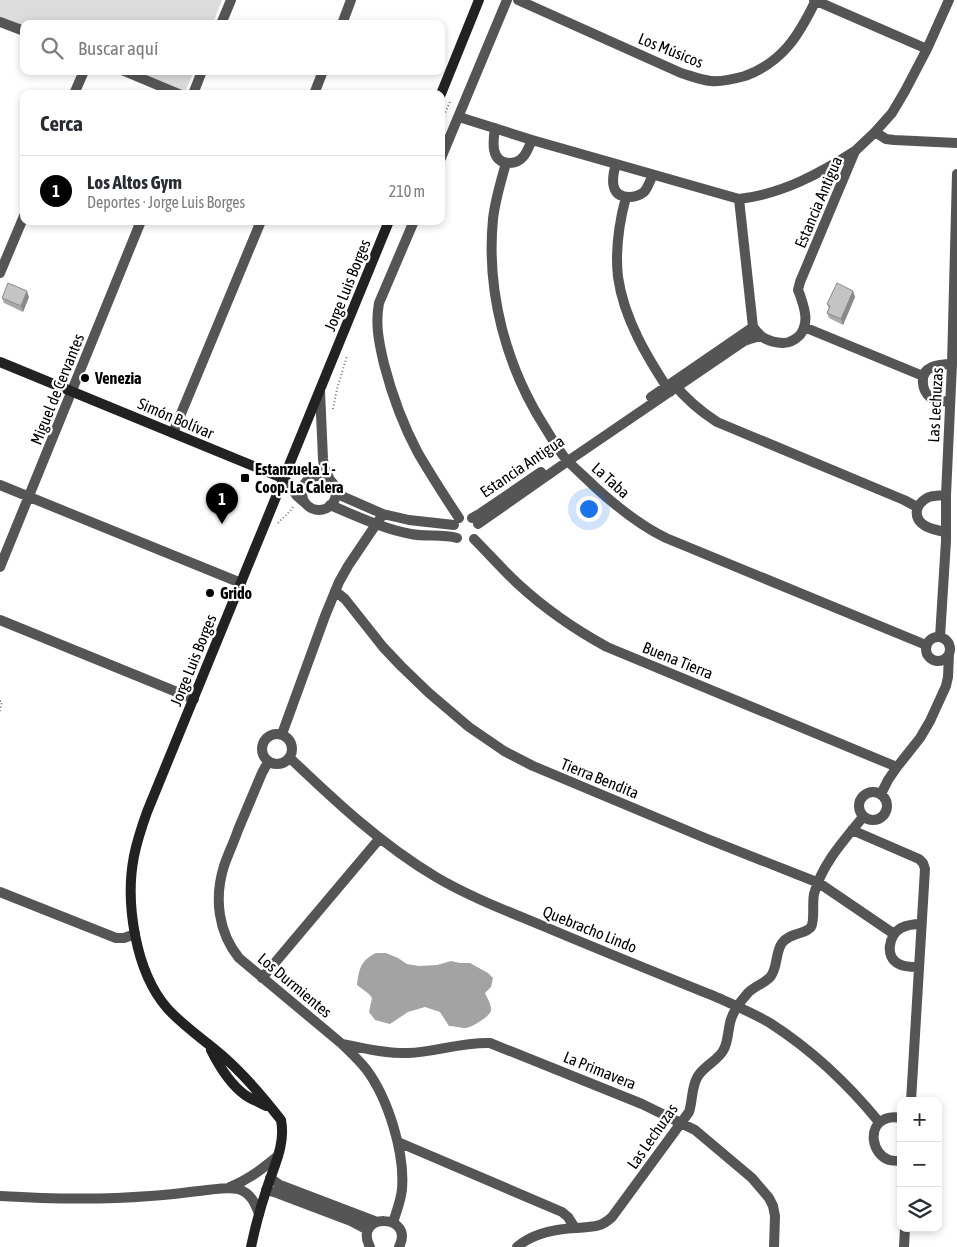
<!DOCTYPE html>
<html lang="es">
<head>
<meta charset="utf-8">
<style>
	body { margin:0; font-family:"Asap Condensed",sans-serif; background:#f2f2f3; color:#2b2b33 }
	.controls { position:absolute; right:15px; bottom:15px; display:grid; overflow:hidden; border-radius:10px; box-shadow:0 2px 8px #0003 }
	.controls button { width:45px; height:45px; display:grid; place-items:center; padding:0; border:0; border-bottom:1px solid #e1e1e2; background:#fff; color:#2b2b33; font:25px sans-serif }
	.you { position:absolute; left:588px; top:508px; width:18px; height:18px; margin:-12px; border:4px solid #fff; border-radius:50%; background:#1a73e8; box-shadow:0 0 0 8px #1a73e833 }
	.badge { display:grid; place-items:center; width:32px; height:32px; border-radius:50%; background:#000; color:#fff; font-size:16px; font-weight:700 }
	.pin { position:absolute; translate:-50% -41px; filter:drop-shadow(0 1px 2px #0008) }
	.pin::after { content:''; position:absolute; top:26px; width:18px; height:15px; background:inherit; clip-path:polygon(0 0,100% 0,50% 100%) }
	.list { margin:0; padding:0; list-style:none }
	h2 { display:flex; justify-content:space-between; align-items:center; height:65px; margin:0; padding:0 20px; font-size:21px }
	h2 small { font-size:16px; font-weight:400; color:#7c7c81 }
	.list li { display:grid; grid-template-columns:32px 1fr auto; gap:15px; align-items:center; box-sizing:border-box; height:70px; padding:0 20px; border-top:1px solid #e1e1e2 }
	.list b { display:block; font-size:19px; white-space:nowrap }
	.list p { margin:0; font-size:16px; white-space:nowrap; color:#7c7c81 }
	.list em { font-size:16px; font-style:normal; color:#7c7c81 }
	.icon { flex:none; width:28px; height:28px; fill:none; stroke:currentColor; stroke-width:2; stroke-linecap:round; stroke-linejoin:round }
	.map { position:relative; flex:none; width:957px; height:1247px; overflow:hidden }
	.search { position:absolute; background:#fff; box-shadow:0 2px 8px #0003; left:20px; top:20px; width:425px; height:55px; display:flex; align-items:center; gap:12px; box-sizing:border-box; padding:0 18px; border-radius:10px; color:#7c7c81; font-size:19px }
	.panel { position:absolute; background:#fff; box-shadow:0 2px 8px #0003; left:20px; top:90px; width:425px; height:135px; border-radius:10px }
	.map>svg:first-child { display:block }
	.green { fill:#dcdcdc }
	.water { fill:#a3a3a3 }
	.lines { fill:none; stroke-linecap:round; stroke-linejoin:round }
	.path { stroke:#777; stroke-width:2; stroke-dasharray:1 2.5; stroke-linecap:butt }
	.street { stroke:#555; stroke-width:10 }
	.secondary { stroke:#222; stroke-width:10 }
	.wall { fill:#a9a9a9 }
	.shaded-wall { fill:#898989 }
	.building { fill:#c4c4c4; stroke:#898989 }
	.poi-dot { fill:#000; stroke:#fff; stroke-width:2 }
	.labels { text-anchor:middle; dominant-baseline:central; stroke-width:4.5; stroke-linejoin:round; paint-order:stroke }
	.street-label { font-size:16px; fill:#000; stroke:#fff }
	.poi-label { font-size:16px; font-weight:bold; fill:#000; stroke:#fff; text-anchor:start }
</style>
</head>
<body>
<div class="map">
<svg width="957" height="1247" viewBox="0 0 957 1247">
	<rect width="100%" height="100%" fill="#fff"/>
	<path class="green" d="M 0,0 L 222,0 L 213,24 L 24,24 L 24,27 L 0,17 Z
		M 133,71 L 194,71 L 185,92 Z"/>
	<path class="water" d="M 376,953 L 386,953 L 398,958 L 407,964 L 419,966 L 437,965 L 451,961 L 460,963 L 470,963 L 488,973 L 493,978 L 491,987 L 485,993 C 487,998 492,1005 491,1011 C 489,1017 471,1028 465,1028 C 460,1028 455,1026 449,1026 L 440,1012 L 425,1007 L 408,1012 L 390,1024 L 375,1020 L 369,1012 L 372,998 L 369,994 L 357,985 C 359,969 361,960 376,953 Z"/>
	<g class="lines">
		<path class="path" d="M 441,122 L 450,102
			M 333,409 L 337,389 L 347,356
			M 302,483 L 306,472 L 315,470
			M 278,523 L 292,509 L 293,506
			M 0,701 L 2,702 L 0,711"/>
		<path class="street" d="M 518,0 L 681,73 C 691,76 701,80 711,81 C 722,82 734,79 745,76 C 783,62 799,35 816,0
			M 814,0 L 927,49
			M 0,22 L 24,31
			M 221,24 L 231,0
			M 342,24 L 351,0
			M 124,71 L 179,94
			M 74,94 L 84,71
			M 193,94 L 202,71
			M 314,94 L 323,71
			M 459,117 L 532,140 L 739,199 C 782,194 819,174 855,151
			M 495,128 C 493,141 490,162 509,163 C 515,163 519,162 523,157 C 527,153 529,146 532,140
			M 875,132 L 886,139 L 894,140 L 957,143
			M 441,158 L 507,0
			M 506,163 C 501,181 495,200 493,219 C 486,292 506,367 546,429 C 552,439 558,449 565,458 C 574,468 585,477 595,487 C 617,507 639,525 666,538 L 926,645
			M 616,164 C 612,177 609,197 629,197 C 634,197 640,195 644,192 C 648,188 650,180 653,175
			M 626,197 C 619,223 615,250 618,277 C 624,319 647,357 670,392
			M 739,199 L 753,327
			M 414,221 L 379,303 C 375,324 379,343 384,364 C 392,395 403,425 418,453 C 431,475 445,497 459,518
			M 0,273 L 24,216
			M 753,327 C 761,338 768,342 783,343 C 790,343 795,340 800,335 C 809,323 805,310 801,298 C 801,297 798,290 798,290 C 798,289 800,283 800,282 L 855,151 L 875,132 L 892,113 L 905,91 L 927,49 L 949,0
			M 804,327 L 923,376
			M 673,383 C 686,399 700,411 717,422 L 904,500 L 917,507
			M 320,391 L 323,459 L 324,467 L 331,482
			M 651,397 L 753,327
			M 950,402 C 943,401 935,401 930,397 C 926,394 923,388 923,383 C 921,366 939,364 952,364
			M 173,433 L 261,221
			M302 493a17 17 0 1 1 34 0a17 17 0 1 1-34 0Z
			M 285,479 L 297,496 L 305,503
			M 0,485 L 241,583
			M 335,493 L 383,514 L 409,520 L 454,525
			M 330,505 C 357,516 383,529 411,534 C 426,537 442,534 457,538
			M 472,518 L 481,513 L 541,472
			M 478,524 L 568,461 L 744,341 L 750,339 L 760,336
			M 946,532 C 934,530 914,526 917,510 C 918,505 922,501 927,498 C 932,495 940,496 946,495
			M 474,539 C 488,553 502,569 517,583 C 544,608 574,629 607,647 L 897,767
			M 0,567 L 141,221
			M 335,591 L 345,599 L 383,647 L 401,666 L 429,693 L 469,727 L 504,751 L 533,766 L 705,838 L 819,883 L 894,934
			M 0,620 L 194,699
			M926 649a12 12 0 1 1 24 0a12 12 0 1 1-24 0Z
			M 940,637 L 946,541 L 946,495 L 952,364 L 957,174
			M262 749a15 15 0 1 1 30 0a15 15 0 1 1-30 0Z
			M 282,734 L 325,616 L 339,582 L 348,566 L 383,514
			M 290,758 C 335,801 382,845 436,877 C 470,897 507,911 543,926 C 602,951 662,975 721,999 C 738,1007 755,1014 770,1023 C 812,1050 848,1084 879,1122
			M 268,762 L 262,773 C 254,792 246,811 238,830 C 234,842 228,854 224,866 C 214,898 218,932 239,958 L 342,1044 C 350,1052 359,1060 366,1069 C 388,1098 405,1153 402,1189 C 401,1201 396,1212 393,1223
			M859 806a14 14 0 1 1 28 0a14 14 0 1 1-28 0Z
			M 881,794 L 888,780 L 897,767 L 920,738 L 930,721 L 946,686 L 948,677 L 949,654
			M 852,830 L 919,859 L 923,863 L 925,869 L 911,1101
			M 0,892 L 116,938 L 124,938 L 135,934
			M 918,967 C 912,967 904,967 899,964 C 884,957 889,935 901,928 C 907,925 914,924 921,924
			M 262,978 L 380,838
			M 342,1044 C 364,1048 386,1054 408,1053 C 435,1052 462,1042 490,1043 L 642,1104 L 695,1130 L 752,1178 L 769,1198 L 773,1206 L 775,1216 L 774,1247
			M 901,1118 C 896,1117 890,1117 885,1119 C 867,1127 872,1154 889,1160 C 893,1161 897,1161 901,1161
			M 398,1142 L 562,1212 L 568,1217 L 575,1228
			M 270,1178 L 280,1185 L 377,1222
			M 230,1187 C 248,1180 262,1169 278,1156
			M 266,1190 L 277,1193 L 351,1221 L 368,1230
			M 0,1196 C 50,1199 100,1200 150,1196 C 169,1195 188,1192 207,1190 C 217,1189 228,1187 238,1189 C 251,1193 255,1203 259,1214
			M 370,1247 C 352,1212 416,1213 399,1247
			M 517,1247 C 533,1233 555,1229 576,1228 C 592,1226 599,1229 612,1217 L 689,1112 C 693,1100 691,1087 698,1076 C 705,1065 719,1060 724,1049 C 728,1041 728,1031 730,1023 C 732,1013 740,1002 747,994 C 753,986 765,984 771,976 C 778,966 775,953 782,943 C 790,932 805,935 811,927 C 815,921 812,903 814,894 C 822,864 844,840 863,817
			M 904,1247 L 905,1228"/>
		<path class="secondary" d="M 441,94 L 479,0
			M 0,362 L 285,479
			M 211,1050 C 219,1066 230,1084 245,1095 C 251,1099 259,1102 266,1106
			M 251,1247 C 255,1228 260,1209 266,1191 C 273,1168 286,1145 281,1120 C 264,1098 245,1076 225,1058 C 206,1041 184,1027 167,1008 C 135,971 125,902 134,856 C 137,841 142,826 147,812 C 228,615 309,418 389,221"/>
	</g>
	<path class="wall" d="M 853,291 L 855,297 L 843,325 L 829,318 L 827,313 L 829,309 L 827,304 Z
		M 29,297 L 23,312 L 4,303 L 2,298 Z"/>
	<path class="shaded-wall" d="M 27,291 L 29,297 L 23,312 L 21,306 Z
		M 853,291 L 855,297 L 843,325 L 841,319 Z"/>
	<path class="building" d="M 8,283 L 27,291 L 21,306 L 2,298 Z
		M 837,283 L 853,291 L 841,319 L 827,313 L 830,306 L 827,304 Z"/>
	<g class="poi-dot">
		<circle cx="85" cy="378" r="5"/>
		<rect x="240" y="473" width="10" height="10" rx="2.5"/>
		<circle cx="210" cy="593" r="5"/>
	</g>
	<g class="labels">
		<g class="street-label">
			<text transform="translate(671 50) rotate(22)">Los Músicos</text>
			<text transform="translate(818 202) rotate(-67)">Estancia Antigua</text>
			<text transform="translate(347 285) rotate(-68)">Jorge Luis Borges</text>
			<text transform="translate(57 389) rotate(-68)">Miguel de Cervantes</text>
			<text transform="translate(935 405) rotate(-87)">Las Lechuzas</text>
			<text transform="translate(176 418) rotate(23)">Simón Bolívar</text>
			<text transform="translate(522 466) rotate(-34)">Estancia Antigua</text>
			<text transform="translate(611 480) rotate(42)">La Taba</text>
			<text transform="translate(193 660) rotate(-68)">Jorge Luis Borges</text>
			<text transform="translate(678 660) rotate(22)">Buena Tierra</text>
			<text transform="translate(600 778) rotate(22)">Tierra Bendita</text>
			<text transform="translate(590 929) rotate(22)">Quebracho Lindo</text>
			<text transform="translate(295 985) rotate(40)">Los Durmientes</text>
			<text transform="translate(600 1070) rotate(22)">La Primavera</text>
			<text transform="translate(652 1136) rotate(-55)">Las Lechuzas</text>
		</g>
		<g class="poi-label">
			<text x="95" y="378">Venezia</text>
			<text x="255" y="469">Estanzuela 1 -<tspan x="255" dy="18">Coop. La Calera</tspan></text>
			<text x="220" y="593">Grido</text>
		</g>
	</g>
</svg>
<div class="controls">
<button>+</button>
<button>−</button>
<button><svg class="icon" aria-label="layers" viewBox="0 0 24 24"><path d="M12 4l9 5-9 5-9-5zM3 14l9 5 9-5"/></svg></button>
</div>
<div class="you"></div>
<div class="pin badge" style="left:222px;top:524px">1</div>
<div class="search"><svg class="icon" aria-label="search" viewBox="0 0 24 24"><circle cx="10" cy="10" r="6"/><path d="M15 15l6 6"/></svg>Buscar aquí</div>
<section class="panel">
<h2>Cerca<small></small></h2>
<ul class="list">
<li><span class="badge">1</span><div><b>Los Altos Gym</b><p>Deportes · Jorge Luis Borges</p></div><em>210 m</em></li>
</ul>
</section>
</div>
</body>
</html>
